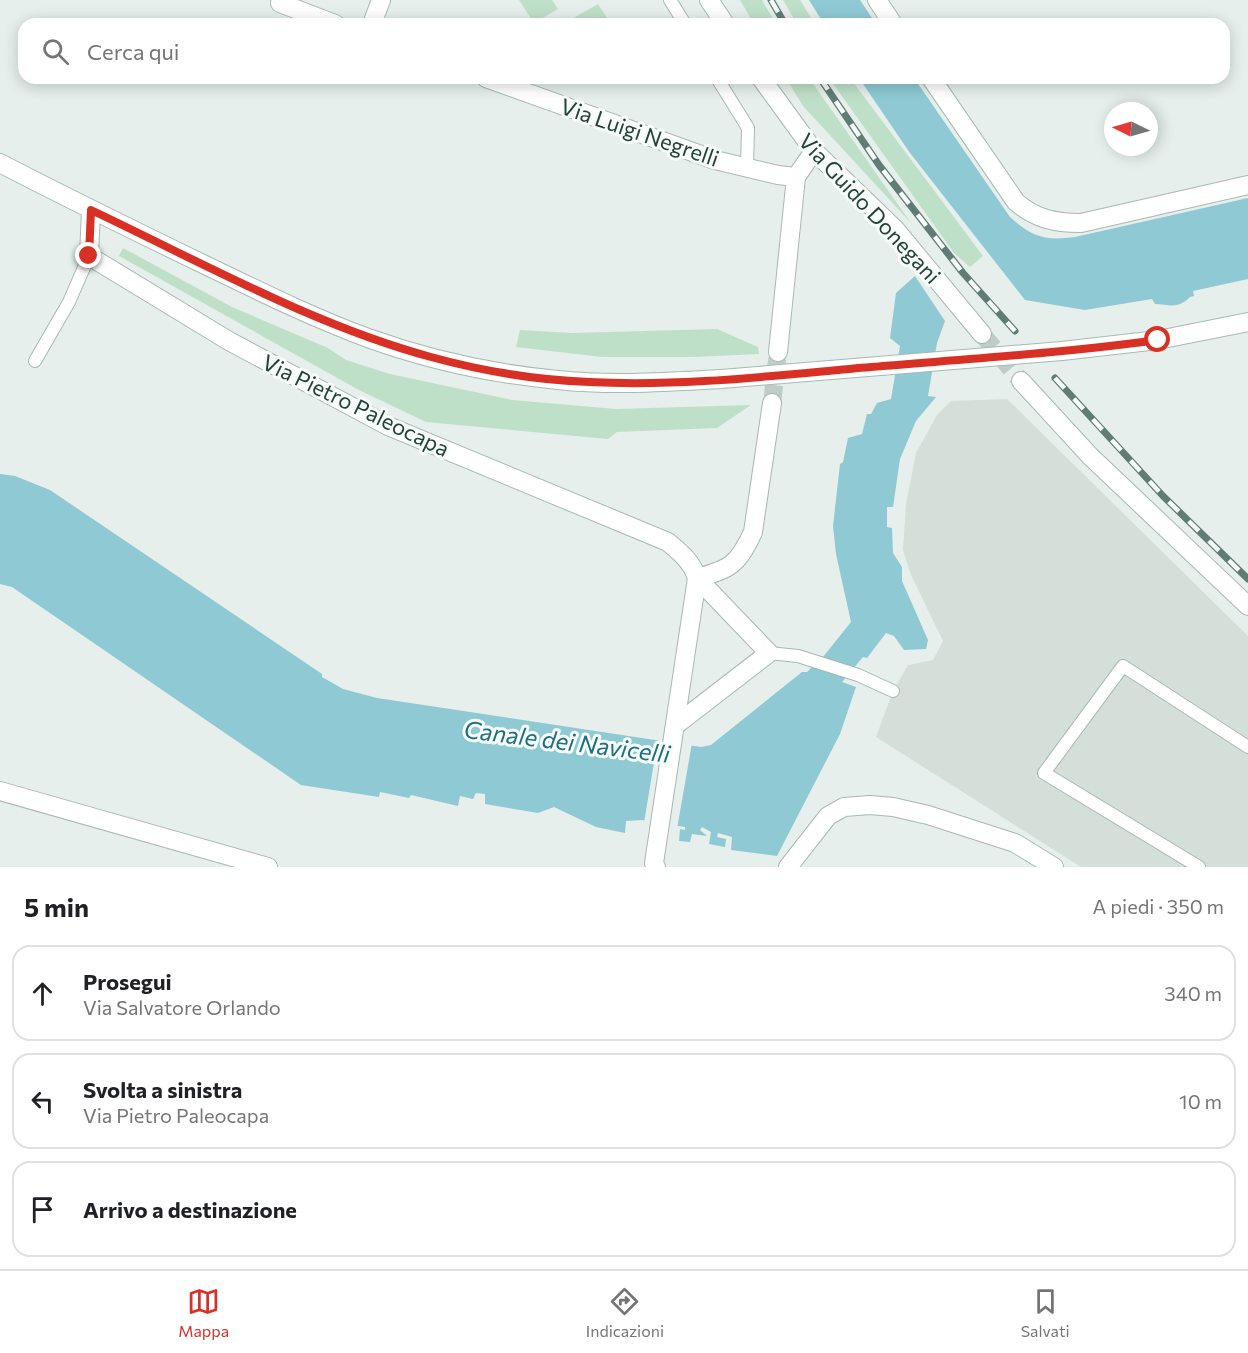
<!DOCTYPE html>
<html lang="it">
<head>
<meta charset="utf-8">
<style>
	body { margin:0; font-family:Commissioner,sans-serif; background:#f2f2f2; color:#202124 }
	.compass { position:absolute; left:1104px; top:102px; width:54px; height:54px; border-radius:50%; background:#fff; box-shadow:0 3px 15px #0003; rotate:275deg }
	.stop { position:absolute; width:18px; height:18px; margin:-14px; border:4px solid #d93025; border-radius:50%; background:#fff }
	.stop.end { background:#d93025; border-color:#fff; box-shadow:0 2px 6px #0008 }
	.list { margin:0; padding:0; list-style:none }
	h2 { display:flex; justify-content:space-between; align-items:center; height:78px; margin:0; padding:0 24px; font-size:26px }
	h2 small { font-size:20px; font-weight:400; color:#757577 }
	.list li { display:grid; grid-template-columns:39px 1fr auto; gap:18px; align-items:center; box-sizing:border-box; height:96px; margin:0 12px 12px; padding:0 12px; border:2px solid #e0e0e0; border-radius:18px }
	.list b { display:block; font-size:22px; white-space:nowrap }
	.list p { margin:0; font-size:20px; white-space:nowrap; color:#757577 }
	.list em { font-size:20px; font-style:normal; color:#757577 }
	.icon { flex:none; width:33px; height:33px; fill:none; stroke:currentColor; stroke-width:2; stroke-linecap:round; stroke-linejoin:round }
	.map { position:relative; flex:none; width:1248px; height:867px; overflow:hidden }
	.search { position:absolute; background:#fff; box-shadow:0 3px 15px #0003; left:18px; right:18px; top:18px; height:66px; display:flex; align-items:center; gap:15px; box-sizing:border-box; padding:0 21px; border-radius:18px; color:#757577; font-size:22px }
	.sheet { height:402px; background:#fff }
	nav { display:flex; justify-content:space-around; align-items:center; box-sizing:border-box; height:84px; border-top:2px solid #e0e0e0; background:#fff; font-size:16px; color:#757577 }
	nav a { display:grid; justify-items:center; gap:3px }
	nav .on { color:#d93025 }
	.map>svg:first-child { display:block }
	.built { fill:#d4dfda }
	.green { fill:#bfe0c8 }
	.water { fill:#8ec9d4 }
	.pier { fill:#e6efeb }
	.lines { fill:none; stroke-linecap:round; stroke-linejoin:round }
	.minor-tunnel { stroke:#bfccc8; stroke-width:18; stroke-dasharray:18 9; stroke-linecap:butt }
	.service-casing { stroke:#a8b8b2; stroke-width:14 }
	.minor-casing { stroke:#a8b8b2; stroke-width:20 }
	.secondary-casing { stroke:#a4bbb3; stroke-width:20 }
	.service { stroke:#fff; stroke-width:12 }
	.minor { stroke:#fff; stroke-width:18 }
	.secondary { stroke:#fff; stroke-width:18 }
	.rail-casing { stroke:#5f7d75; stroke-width:7 }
	.rail { stroke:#f7fbf9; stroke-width:4.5; stroke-dasharray:14; stroke-linecap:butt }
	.secondary-bridge-casing { stroke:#a4bbb3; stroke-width:20; stroke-linecap:butt }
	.secondary-bridge { stroke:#fff; stroke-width:18 }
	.route { stroke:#d93025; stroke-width:8 }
	.labels { text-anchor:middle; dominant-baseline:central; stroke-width:6; stroke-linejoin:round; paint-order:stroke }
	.street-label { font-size:22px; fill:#24423a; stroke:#f7fbf9 }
	.water-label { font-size:24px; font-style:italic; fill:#1c6f80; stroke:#f7fbf9 }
</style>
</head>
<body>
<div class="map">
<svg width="1248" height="867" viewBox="0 0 1248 867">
	<rect width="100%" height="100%" fill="#e6efeb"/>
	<path class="built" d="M 1007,399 L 1248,636 L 1248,867 L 1081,867 L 876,737 L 893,691 L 908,665 L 933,660 L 943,641 L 911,575 L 903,550 L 906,504 L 916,453 L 937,415 L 951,401 Z"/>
	<path class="green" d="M 519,0 L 552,0 L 558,9 L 534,23 Z
		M 740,0 L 762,0 L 776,24 L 754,24 Z
		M 783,0 L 800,0 L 815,24 L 797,24 Z
		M 598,4 L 611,24 L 563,24 Z
		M 786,78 L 809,78 L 911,223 L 803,106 Z
		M 829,78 L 850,78 L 983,256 L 970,267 L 954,253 Z
		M 123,248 L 232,307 L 328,348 L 346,360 L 390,374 L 512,400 L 616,409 L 751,405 L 717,428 L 617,432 L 608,439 L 426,422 L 359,390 L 119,256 Z
		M 717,329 L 758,347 L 759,354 L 694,357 L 602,357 L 516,347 L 520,330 L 572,333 Z"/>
	<path class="water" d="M 809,0 L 860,0 L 876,24 L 824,24 Z
		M 859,78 L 914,78 L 1010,217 C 1032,237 1045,241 1075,237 L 1248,198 L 1248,279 L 1193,291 L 1194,296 L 1190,297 C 1177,310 1169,304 1155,304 L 1152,299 L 1085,310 L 1025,300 L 910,153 Z
		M 915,276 L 945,321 L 937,343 L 928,396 L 936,397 L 916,421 L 900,459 L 893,507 L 887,507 L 887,527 L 892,528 L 893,553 L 902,567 L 902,581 L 928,640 L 926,649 L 904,650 L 894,636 L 886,633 L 867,658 L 863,657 L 842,682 L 856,687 L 840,734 L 777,856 L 731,850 L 732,837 L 718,833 L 717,837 L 726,839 L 725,847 L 709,844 L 711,832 L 702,827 L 700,830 L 707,836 L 692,834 L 690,842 L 679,841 L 680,829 L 685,830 L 685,827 L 642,820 L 626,821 L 625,833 L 596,827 L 554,807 L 538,813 L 485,804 L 485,794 L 476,793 L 473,799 L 460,796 L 458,806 L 411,795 L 409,798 L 380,792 L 379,797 L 301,785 L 12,587 L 0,584 L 0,474 L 15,476 L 50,490 L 322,674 L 322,677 L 343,689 L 377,698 L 701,747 L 711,745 L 802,672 L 807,672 L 823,657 L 851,622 L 836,554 L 833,526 L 840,464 L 843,462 L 848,438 L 862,434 L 867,414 L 871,414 L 877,403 L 891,399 L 900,346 L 890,338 L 896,293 Z"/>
	<path class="pier" d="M 658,738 L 692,743 L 677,829 L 644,823 Z"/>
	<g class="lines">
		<path class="minor-tunnel" d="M 982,334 L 1021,381
			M 772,403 L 778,352"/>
		<defs>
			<path id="service" d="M 670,0 L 685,24
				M 717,78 L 748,128 L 747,167
				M 35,361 L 69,302 L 89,256
				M 769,653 L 798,656 L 858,675 L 893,691
				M 1199,867 L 1044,773 L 1123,666 L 1248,747"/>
			<path id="minor" d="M 709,0 L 725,24
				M 877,0 L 893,24
				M 280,3 L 335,24
				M 372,24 L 381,0
				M 486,78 L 715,160 L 778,175 L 796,177
				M 761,78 L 814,151 L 895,229 L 982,334
				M 931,78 L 1016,202 C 1036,219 1055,223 1081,223 L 1248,185
				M 91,210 L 89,256 L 229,341 L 388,426 L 668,542 C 681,553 692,562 697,578 L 769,653 L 677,724
				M 778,352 L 796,177 L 814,151
				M 1021,381 L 1090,456 L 1248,606
				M 697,578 C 730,569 738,565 753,532 L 772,403
				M 0,791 L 268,867
				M 656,867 L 654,863 L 697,578
				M 788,867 L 828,816 L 844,807 L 870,805 L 893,807 L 928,815 L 1015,843 L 1054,867"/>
			<path id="secondary" d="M 0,163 C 67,198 135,231 203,264 C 257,290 311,317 368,338 C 429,360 494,374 558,380 C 612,386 667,382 721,379
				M 1062,351 L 1158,340 L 1248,322"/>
		</defs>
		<use href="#service" class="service-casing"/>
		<use href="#minor" class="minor-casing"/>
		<use href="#secondary" class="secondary-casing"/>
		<use href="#service" class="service"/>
		<use href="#minor" class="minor"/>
		<use href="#secondary" class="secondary"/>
		<defs>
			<path id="rail" d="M 771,0 L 785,24
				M 820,78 L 879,165 L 963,273 L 1015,331
				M 1055,378 L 1163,496 L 1248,579"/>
		</defs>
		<use href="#rail" class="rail-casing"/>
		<use href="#rail" class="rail"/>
		<defs>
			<path id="secondary-bridge" d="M 721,379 L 1062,351"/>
		</defs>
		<use href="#secondary-bridge" class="secondary-bridge-casing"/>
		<use href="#secondary-bridge" class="secondary-bridge"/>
	</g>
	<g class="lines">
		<path class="route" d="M 89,256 L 91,210 C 201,262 313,325 431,357 C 482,371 537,380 589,382 C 683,387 778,375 871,367 C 967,359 1063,353 1158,340"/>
	</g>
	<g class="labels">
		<g class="street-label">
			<text transform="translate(640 132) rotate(19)">Via Luigi Negrelli</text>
			<text transform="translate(870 208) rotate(47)">Via Guido Donegani</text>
			<text transform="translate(356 405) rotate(26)">Via Pietro Paleocapa</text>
		</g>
		<g class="water-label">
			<text transform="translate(567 741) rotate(7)">Canale dei Navicelli</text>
		</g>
	</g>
</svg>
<svg class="compass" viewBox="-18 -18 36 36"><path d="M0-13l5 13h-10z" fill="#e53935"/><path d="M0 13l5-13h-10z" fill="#757577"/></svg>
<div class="stop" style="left:1158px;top:340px"></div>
<div class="stop end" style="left:89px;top:256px"></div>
<div class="search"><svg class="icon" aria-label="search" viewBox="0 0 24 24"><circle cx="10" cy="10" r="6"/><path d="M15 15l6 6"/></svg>Cerca qui</div>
</div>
<section class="sheet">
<h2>5 min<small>A piedi · 350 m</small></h2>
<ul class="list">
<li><svg class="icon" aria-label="ahead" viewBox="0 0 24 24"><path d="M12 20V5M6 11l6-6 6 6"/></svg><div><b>Prosegui</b><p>Via Salvatore Orlando</p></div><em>340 m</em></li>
<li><svg class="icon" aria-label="left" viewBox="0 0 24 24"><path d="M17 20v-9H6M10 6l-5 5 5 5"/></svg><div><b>Svolta a sinistra</b><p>Via Pietro Paleocapa</p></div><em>10 m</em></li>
<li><svg class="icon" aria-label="arrive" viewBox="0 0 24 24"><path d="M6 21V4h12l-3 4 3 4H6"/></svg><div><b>Arrivo a destinazione</b></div></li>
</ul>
</section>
<nav>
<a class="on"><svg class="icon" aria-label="map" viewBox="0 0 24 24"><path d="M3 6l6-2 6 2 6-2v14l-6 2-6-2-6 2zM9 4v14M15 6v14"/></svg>Mappa</a>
<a><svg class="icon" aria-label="directions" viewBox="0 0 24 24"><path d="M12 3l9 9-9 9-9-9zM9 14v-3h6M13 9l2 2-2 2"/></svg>Indicazioni</a>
<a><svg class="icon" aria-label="saved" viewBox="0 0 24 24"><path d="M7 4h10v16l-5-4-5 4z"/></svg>Salvati</a>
</nav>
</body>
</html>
